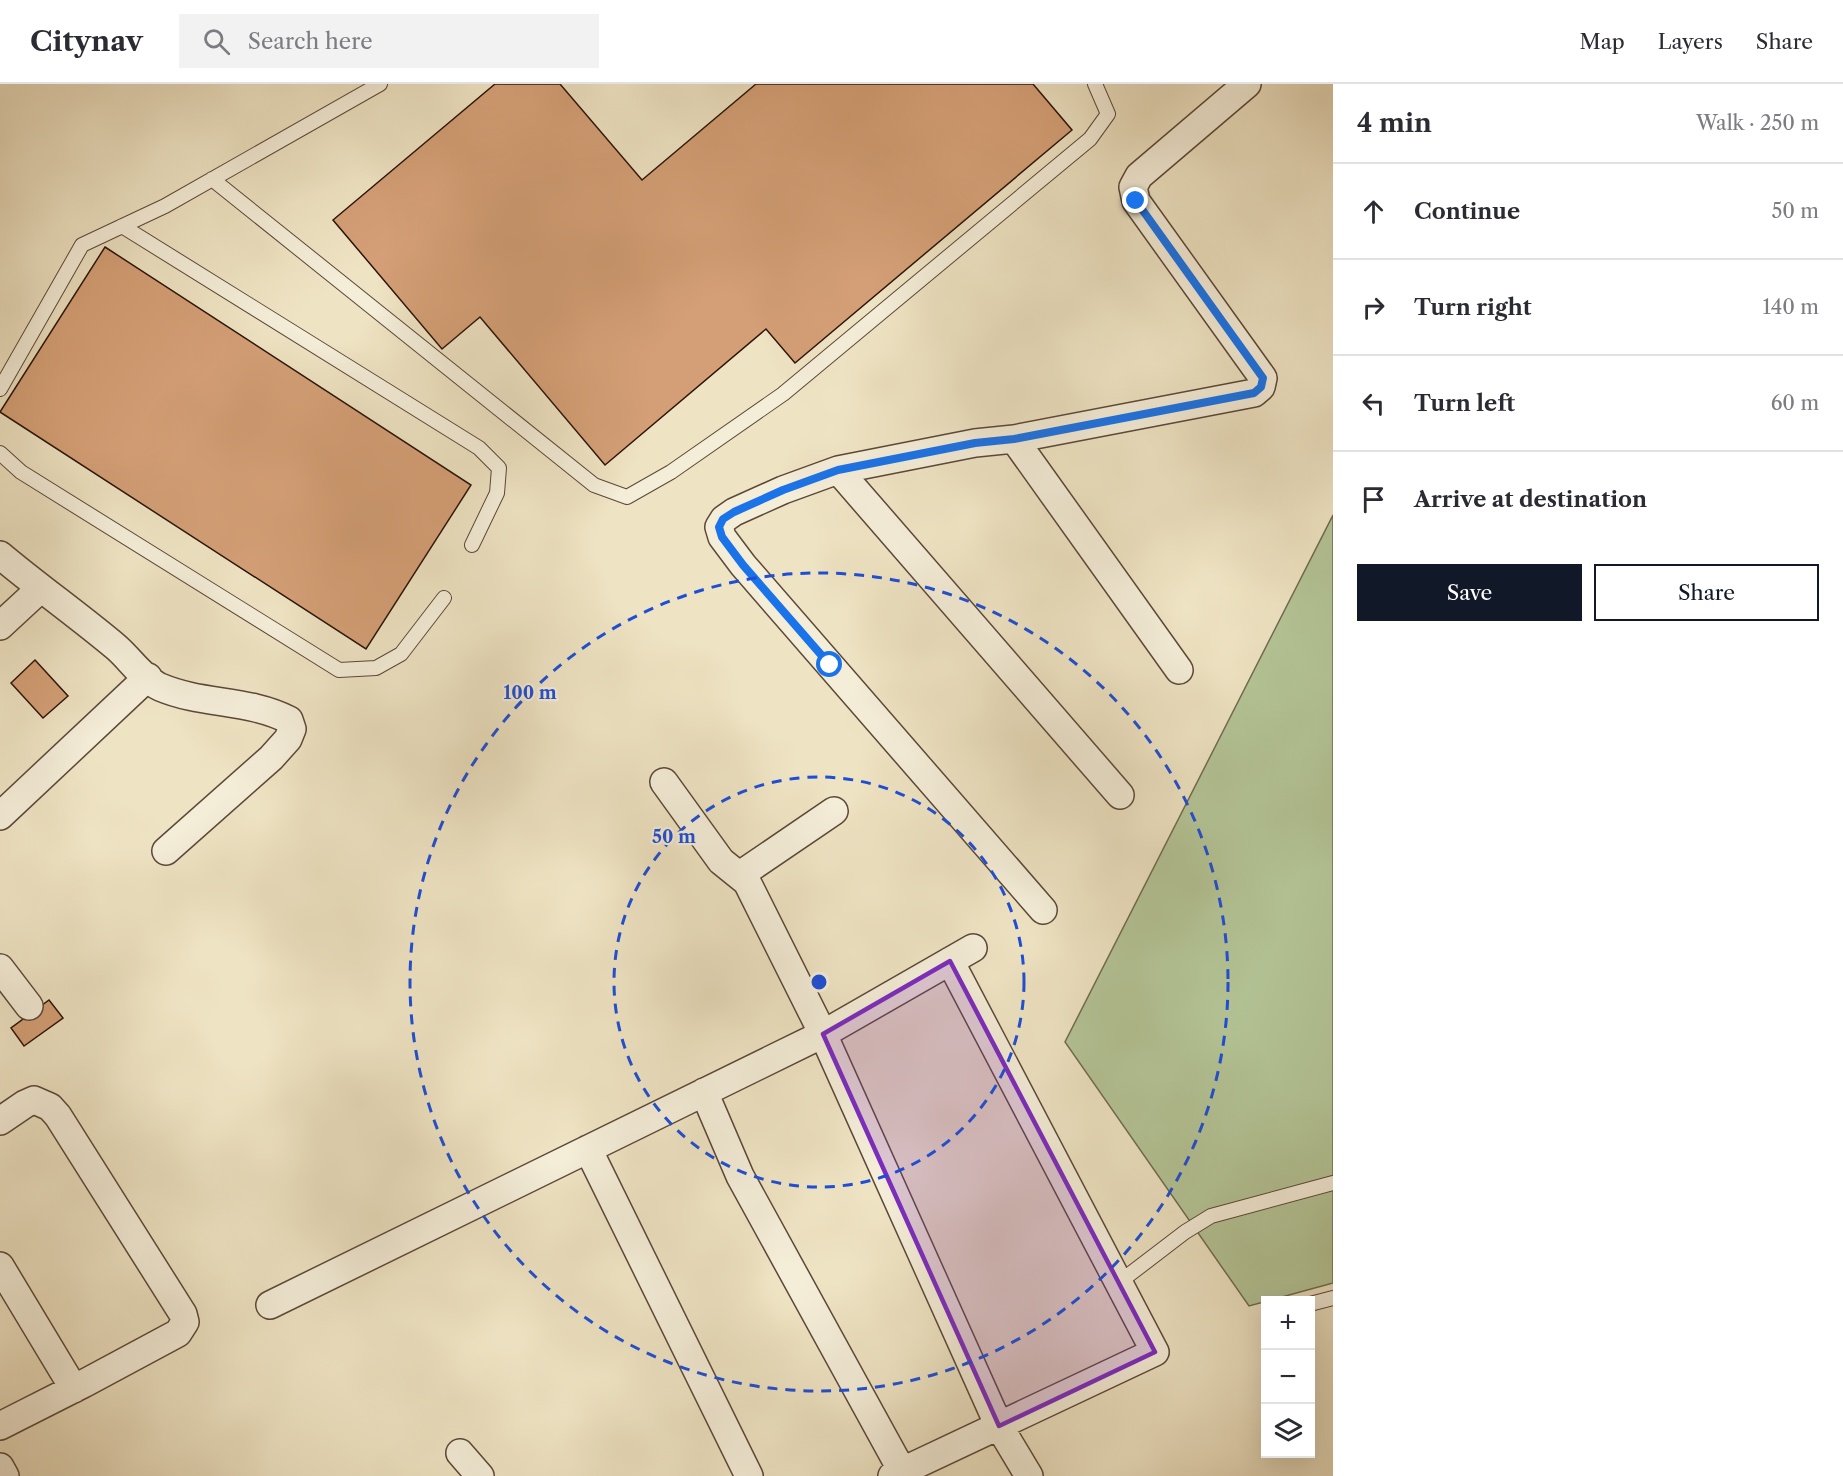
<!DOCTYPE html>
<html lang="en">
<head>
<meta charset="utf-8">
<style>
	body { margin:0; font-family:"Libre Caslon Text",serif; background:#f2f2f3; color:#2b2b33 }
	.controls { position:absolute; right:18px; bottom:18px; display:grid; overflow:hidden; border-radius:0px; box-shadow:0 6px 24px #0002 }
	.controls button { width:54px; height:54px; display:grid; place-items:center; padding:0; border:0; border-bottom:2px solid #e1e1e2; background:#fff; color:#2b2b33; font:30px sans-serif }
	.stop { position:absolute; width:18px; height:18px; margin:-14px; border:4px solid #1a73e8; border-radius:50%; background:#fff }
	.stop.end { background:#1a73e8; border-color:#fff; box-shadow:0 2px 6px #0008 }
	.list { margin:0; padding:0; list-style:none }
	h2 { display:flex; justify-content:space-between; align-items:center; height:78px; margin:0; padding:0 24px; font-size:26px }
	h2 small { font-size:20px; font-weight:400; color:#7c7c81 }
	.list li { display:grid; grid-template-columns:39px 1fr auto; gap:18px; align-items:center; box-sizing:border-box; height:96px; padding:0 24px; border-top:2px solid #e1e1e2 }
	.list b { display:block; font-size:22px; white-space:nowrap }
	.list em { font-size:20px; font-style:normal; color:#7c7c81 }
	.actions { display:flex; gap:12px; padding:18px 24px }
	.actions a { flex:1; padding:14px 0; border:2px solid #111827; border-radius:0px; text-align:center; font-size:21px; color:#111827 }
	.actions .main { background:#111827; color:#fff }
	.icon { flex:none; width:33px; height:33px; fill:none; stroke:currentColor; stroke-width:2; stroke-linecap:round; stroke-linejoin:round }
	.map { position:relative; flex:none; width:1333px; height:1392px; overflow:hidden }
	header { display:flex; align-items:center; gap:36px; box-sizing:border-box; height:84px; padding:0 30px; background:#fff; border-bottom:2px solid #e1e1e2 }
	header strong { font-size:28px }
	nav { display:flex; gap:33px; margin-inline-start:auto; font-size:21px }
	.search { width:420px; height:54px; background:#f2f2f3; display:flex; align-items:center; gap:15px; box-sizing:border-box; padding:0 21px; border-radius:0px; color:#7c7c81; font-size:22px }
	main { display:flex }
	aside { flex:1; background:#fff }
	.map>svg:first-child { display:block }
	.green { fill:#b4c597; stroke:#706c51; stroke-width:1.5 }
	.building { fill:#d49f76; stroke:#2c140b; stroke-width:1.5 }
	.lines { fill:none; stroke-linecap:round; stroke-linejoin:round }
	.service-casing { stroke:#5c4839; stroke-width:16 }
	.minor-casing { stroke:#5c4839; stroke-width:30 }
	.service { stroke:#f4edd8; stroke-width:14 }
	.minor { stroke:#f4edd8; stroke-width:27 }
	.route { stroke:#1a73e8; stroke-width:8 }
	.marked { fill:#7b2cbf; fill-opacity:0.2; stroke:#7b2cbf; stroke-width:4.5; stroke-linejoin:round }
	.ring { fill:none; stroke:#1d4ed8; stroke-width:3; stroke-dasharray:10 8 }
	.centre { fill:#1d4ed8; stroke:#f4edd8; stroke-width:3 }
	.ring-label { font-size:18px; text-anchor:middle; font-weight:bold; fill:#1d4ed8; stroke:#f4edd8; stroke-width:4.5; stroke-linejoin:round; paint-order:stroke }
</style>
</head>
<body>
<header>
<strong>Citynav</strong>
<div class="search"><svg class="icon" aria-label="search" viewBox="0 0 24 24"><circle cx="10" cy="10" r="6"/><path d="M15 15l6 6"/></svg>Search here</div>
<nav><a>Map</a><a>Layers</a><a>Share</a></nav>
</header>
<main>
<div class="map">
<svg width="1333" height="1392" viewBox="0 0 1333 1392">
	<rect width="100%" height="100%" fill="#eee3c3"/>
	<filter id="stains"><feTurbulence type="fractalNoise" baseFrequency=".00333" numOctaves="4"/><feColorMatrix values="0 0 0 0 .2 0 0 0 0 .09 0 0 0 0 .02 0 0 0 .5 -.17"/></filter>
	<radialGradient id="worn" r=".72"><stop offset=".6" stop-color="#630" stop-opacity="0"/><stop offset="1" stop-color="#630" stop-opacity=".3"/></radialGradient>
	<path class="green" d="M 1333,431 L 1333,1199 L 1249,1222 L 1065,958 Z"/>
	<path class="building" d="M 495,0 L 560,0 L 642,96 L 756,0 L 1033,0 L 1072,46 L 795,279 L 766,245 L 605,381 L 480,233 L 442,265 L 333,136 Z
		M 105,163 L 471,401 L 366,565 L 0,328 Z
		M 35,576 L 68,612 L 43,634 L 11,599 Z
		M 49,916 L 63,934 L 24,962 L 11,944 Z"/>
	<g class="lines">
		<defs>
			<path id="service" d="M 212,95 L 594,401 L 627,413 L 671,388 L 783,310 L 1090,55 L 1108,30 L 1095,0
				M 122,142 L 479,364 L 499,384 L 497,409 L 472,461
				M 0,305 L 82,161 L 165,122 L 380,0
				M 0,369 L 21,388 L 339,586 L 376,584 L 401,570 L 444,514
				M 1117,1200 L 1185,1148 L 1211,1132 L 1333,1099
				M 1310,1220 L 1333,1214"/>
			<path id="minor" d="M 1014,355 L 1254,309 L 1261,303 L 1263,294 L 1136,117 L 1133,103 L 1139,92 L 1247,0
				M 838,386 L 783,406 L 734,428 L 724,435 L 719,443 L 722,453 L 743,481 L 1043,826
				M 0,471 C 38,503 78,531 116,563 C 130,575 143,595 160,603 C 202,621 249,615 289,636 L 292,645 L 288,655 L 271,674 L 166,767
				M 0,542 L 40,505
				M 664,698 L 721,777 L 747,798 L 823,950 L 973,864
				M 1120,711 L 838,386 L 975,359 L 1014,355 L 1179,586
				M 0,732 L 148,593
				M 740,791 L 834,727
				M 0,884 L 29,922
				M 704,1008 L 740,1092 L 902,1387
				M 0,1037 L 25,1020 L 34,1016 L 50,1023 L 58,1032 L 183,1230 L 185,1238 L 178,1249 L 83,1300 L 0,1342
				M 588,1065 L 749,1392
				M 0,1182 L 74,1305
				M 270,1221 L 823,950 L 999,1342 L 1029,1392
				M 460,1369 L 480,1392
				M 0,1383 L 5,1392
				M 892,1392 L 1155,1268 L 950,877"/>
		</defs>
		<use href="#service" class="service-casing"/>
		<use href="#minor" class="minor-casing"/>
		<use href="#service" class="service"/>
		<use href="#minor" class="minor"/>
	</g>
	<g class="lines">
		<path class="route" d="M 830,581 L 743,481 L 722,453 L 719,443 L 723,435 L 734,428 L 783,406 L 838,386 L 975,359 L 1014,355 L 1254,309 L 1261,303 L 1263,294 L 1136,117"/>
	</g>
	<path class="marked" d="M 950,877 L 1155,1268 L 999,1342 L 823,950 Z"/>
	<g class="ring">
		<circle cx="819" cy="898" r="205"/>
		<circle cx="819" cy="898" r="409"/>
	</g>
	<circle cx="819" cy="898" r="9" class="centre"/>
	<g class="ring-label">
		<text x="530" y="615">100 m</text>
		<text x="674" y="759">50 m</text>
	</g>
	<rect width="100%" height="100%" filter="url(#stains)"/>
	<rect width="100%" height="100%" fill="url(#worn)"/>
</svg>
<div class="controls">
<button>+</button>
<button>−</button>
<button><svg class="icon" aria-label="layers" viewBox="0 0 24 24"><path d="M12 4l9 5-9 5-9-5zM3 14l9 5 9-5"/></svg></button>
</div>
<div class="stop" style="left:830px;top:581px"></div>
<div class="stop end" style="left:1136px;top:117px"></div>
</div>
<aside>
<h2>4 min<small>Walk · 250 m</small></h2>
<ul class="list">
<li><svg class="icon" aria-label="ahead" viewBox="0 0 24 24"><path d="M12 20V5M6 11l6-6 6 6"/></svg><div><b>Continue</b></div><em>50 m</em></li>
<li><svg class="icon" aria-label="right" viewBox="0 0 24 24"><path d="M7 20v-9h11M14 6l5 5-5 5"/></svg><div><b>Turn right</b></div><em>140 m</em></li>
<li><svg class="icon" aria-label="left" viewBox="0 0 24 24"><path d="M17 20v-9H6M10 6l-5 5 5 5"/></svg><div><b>Turn left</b></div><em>60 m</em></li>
<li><svg class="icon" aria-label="arrive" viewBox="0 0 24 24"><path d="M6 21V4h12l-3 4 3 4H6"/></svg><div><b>Arrive at destination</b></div></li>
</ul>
<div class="actions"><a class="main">Save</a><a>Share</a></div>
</aside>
</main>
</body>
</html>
